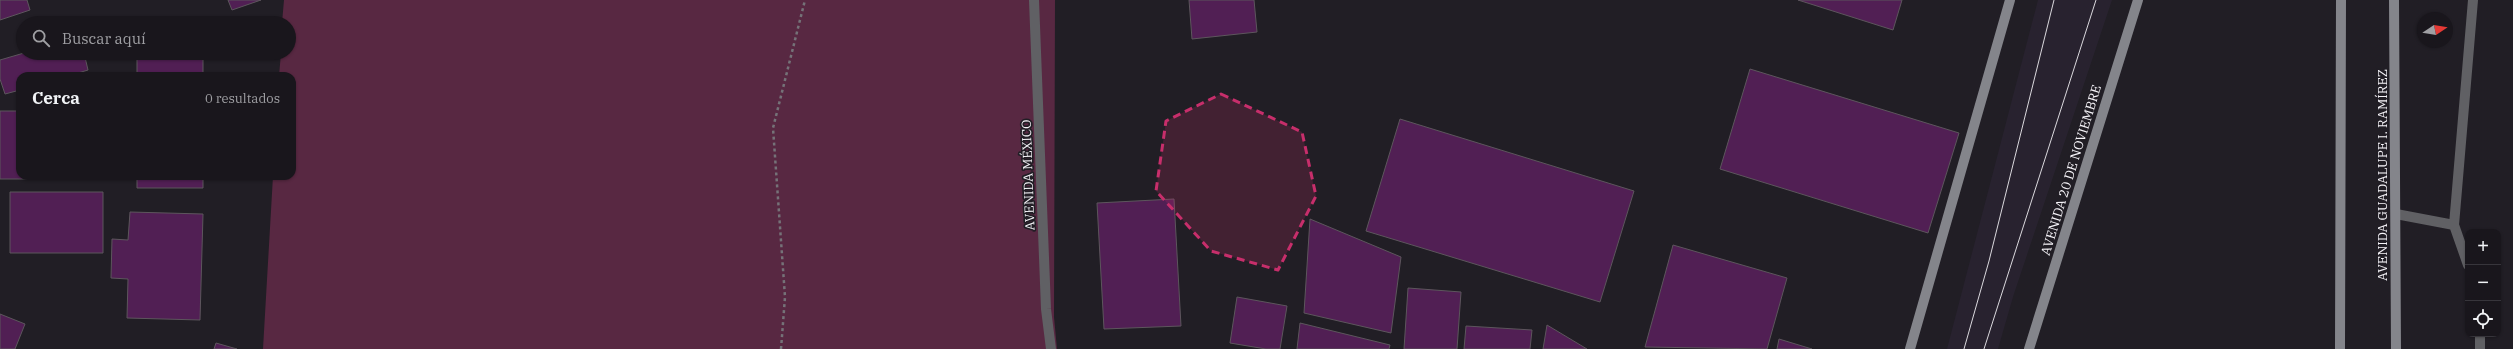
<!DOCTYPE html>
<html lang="es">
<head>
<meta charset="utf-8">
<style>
	body { margin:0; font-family:"IBM Plex Serif",serif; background:#262329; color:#f1f3f6 }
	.controls { position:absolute; right:12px; bottom:12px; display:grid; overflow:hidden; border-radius:8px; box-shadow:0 1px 3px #0004 }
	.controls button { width:36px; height:36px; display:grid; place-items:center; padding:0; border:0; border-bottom:1px solid #37353b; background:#19161c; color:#f1f3f6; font:20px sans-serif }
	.compass { position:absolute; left:2417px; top:12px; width:36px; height:36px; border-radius:50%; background:#19161c; box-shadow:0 1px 3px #0004; rotate:78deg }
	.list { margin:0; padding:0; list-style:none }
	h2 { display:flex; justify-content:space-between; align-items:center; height:52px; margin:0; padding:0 16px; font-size:17px }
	h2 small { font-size:13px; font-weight:400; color:#9f9fa3 }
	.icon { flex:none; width:22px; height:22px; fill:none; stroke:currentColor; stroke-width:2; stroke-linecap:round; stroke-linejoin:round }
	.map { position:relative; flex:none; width:2513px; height:349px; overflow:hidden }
	.search { position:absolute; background:#19161c; box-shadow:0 1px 3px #0004; left:16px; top:16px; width:280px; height:44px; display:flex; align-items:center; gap:10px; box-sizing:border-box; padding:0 14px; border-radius:22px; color:#9f9fa3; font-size:15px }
	.panel { position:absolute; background:#19161c; box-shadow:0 1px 3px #0004; left:16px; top:72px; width:280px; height:108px; border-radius:12px }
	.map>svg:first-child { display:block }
	.built { fill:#28222f }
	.green { fill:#582842 }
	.building { fill:#511f54; stroke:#5d565d }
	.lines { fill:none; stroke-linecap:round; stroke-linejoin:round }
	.path { stroke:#757278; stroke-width:2.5; stroke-dasharray:3 3; stroke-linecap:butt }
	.service { stroke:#606064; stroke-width:10 }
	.minor { stroke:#606064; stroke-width:10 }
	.secondary { stroke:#84858b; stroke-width:10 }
	.tram { stroke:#dbd9de; stroke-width:1 }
	.marked { fill:#c72e6b; fill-opacity:0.2; stroke:#c72e6b; stroke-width:3; stroke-dasharray:8 5; stroke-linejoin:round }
	.labels { text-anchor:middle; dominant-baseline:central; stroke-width:3.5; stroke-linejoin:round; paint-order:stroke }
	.street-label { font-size:13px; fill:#f6f4f9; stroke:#211e25 }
</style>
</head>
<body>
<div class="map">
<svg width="2513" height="349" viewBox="0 0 2513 349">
	<rect width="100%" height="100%" fill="#211e25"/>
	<path class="built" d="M 2038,0 L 2112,0 L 2013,297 L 1998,349 L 1947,349 Z"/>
	<path class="green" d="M 284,0 L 1055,0 L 1054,317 L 1057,349 L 263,349 L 273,176 L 292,176 L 292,76 L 279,76 L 281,53 L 289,53 L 289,23 L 282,23 Z"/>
	<path class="building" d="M 0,0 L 27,0 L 30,10 L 0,20 Z
		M 228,0 L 261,0 L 232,10 Z
		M 1189,0 L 1254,0 L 1257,32 L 1192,39 Z
		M 1798,0 L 1902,0 L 1893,30 Z
		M 24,53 L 84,53 L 88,70 L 68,76 L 20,76 L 20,90 L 5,94 L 0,79 L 0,60 Z
		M 137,53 L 203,53 L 203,76 L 137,76 Z
		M 1750,69 L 1959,133 L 1928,233 L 1720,169 Z
		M 0,111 L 20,111 L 20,176 L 54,176 L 54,179 L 0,179 Z
		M 1400,119 L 1634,191 L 1600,302 L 1366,231 Z
		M 137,176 L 203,176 L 203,188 L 137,188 Z
		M 10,192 L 103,192 L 103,253 L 10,253 Z
		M 1174,199 L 1181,326 L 1104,329 L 1097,203 Z
		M 130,212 L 203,214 L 200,320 L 127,318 L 128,279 L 111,278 L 112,239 L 128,240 Z
		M 1310,219 L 1401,257 L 1391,333 L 1304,313 Z
		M 1673,245 L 1787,278 L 1767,349 L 1645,347 Z
		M 1408,288 L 1461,292 L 1457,349 L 1404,349 Z
		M 1237,297 L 1287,306 L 1280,349 L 1266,349 L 1230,343 Z
		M 0,314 L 25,324 L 15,349 L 0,349 Z
		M 1300,323 L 1390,345 L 1389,349 L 1297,349 Z
		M 1547,325 L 1587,349 L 1543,349 Z
		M 1466,326 L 1532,330 L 1530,349 L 1464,349 Z
		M 1779,339 L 1812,349 L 1777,349 Z
		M 216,343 L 237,349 L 214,349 Z"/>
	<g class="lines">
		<path class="path" d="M 781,349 L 785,297 L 773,128 L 805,0"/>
		<path class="service" d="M 2396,214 L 2454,225
			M 2468,265 L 2454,225 L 2473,0
			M 2480,334 L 2480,349"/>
		<path class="minor" d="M 1034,0 L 1046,309 L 1051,349"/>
		<path class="secondary" d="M 2394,0 L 2396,349
			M 1910,349 L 2010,0
			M 2029,349 L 2138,0
			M 2340,349 L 2341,0"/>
		<path class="tram" d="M 1964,349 L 1989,261 L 2054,0
			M 1984,349 L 2096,0"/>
	</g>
	<path class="marked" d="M 1221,94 L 1302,132 L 1316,196 L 1278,270 L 1211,251 L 1156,191 L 1166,121 Z"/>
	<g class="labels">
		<g class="street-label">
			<text transform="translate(2071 170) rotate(-73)">AVENIDA 20 DE NOVIEMBRE</text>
			<text transform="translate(1028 175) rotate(-92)">AVENIDA MÉXICO</text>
			<text transform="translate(2382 175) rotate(-90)">AVENIDA GUADALUPE I. RAMÍREZ</text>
		</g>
	</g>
</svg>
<div class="controls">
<button>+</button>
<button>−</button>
<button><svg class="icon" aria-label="locate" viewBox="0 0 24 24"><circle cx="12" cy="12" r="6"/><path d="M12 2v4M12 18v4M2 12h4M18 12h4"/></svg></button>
</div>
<svg class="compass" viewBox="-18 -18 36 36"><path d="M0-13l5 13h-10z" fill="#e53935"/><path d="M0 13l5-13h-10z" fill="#9f9fa3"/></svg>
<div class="search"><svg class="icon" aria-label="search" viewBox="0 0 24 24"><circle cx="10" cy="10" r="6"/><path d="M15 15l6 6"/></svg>Buscar aquí</div>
<section class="panel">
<h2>Cerca<small>0 resultados</small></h2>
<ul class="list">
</ul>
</section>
</div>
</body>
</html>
